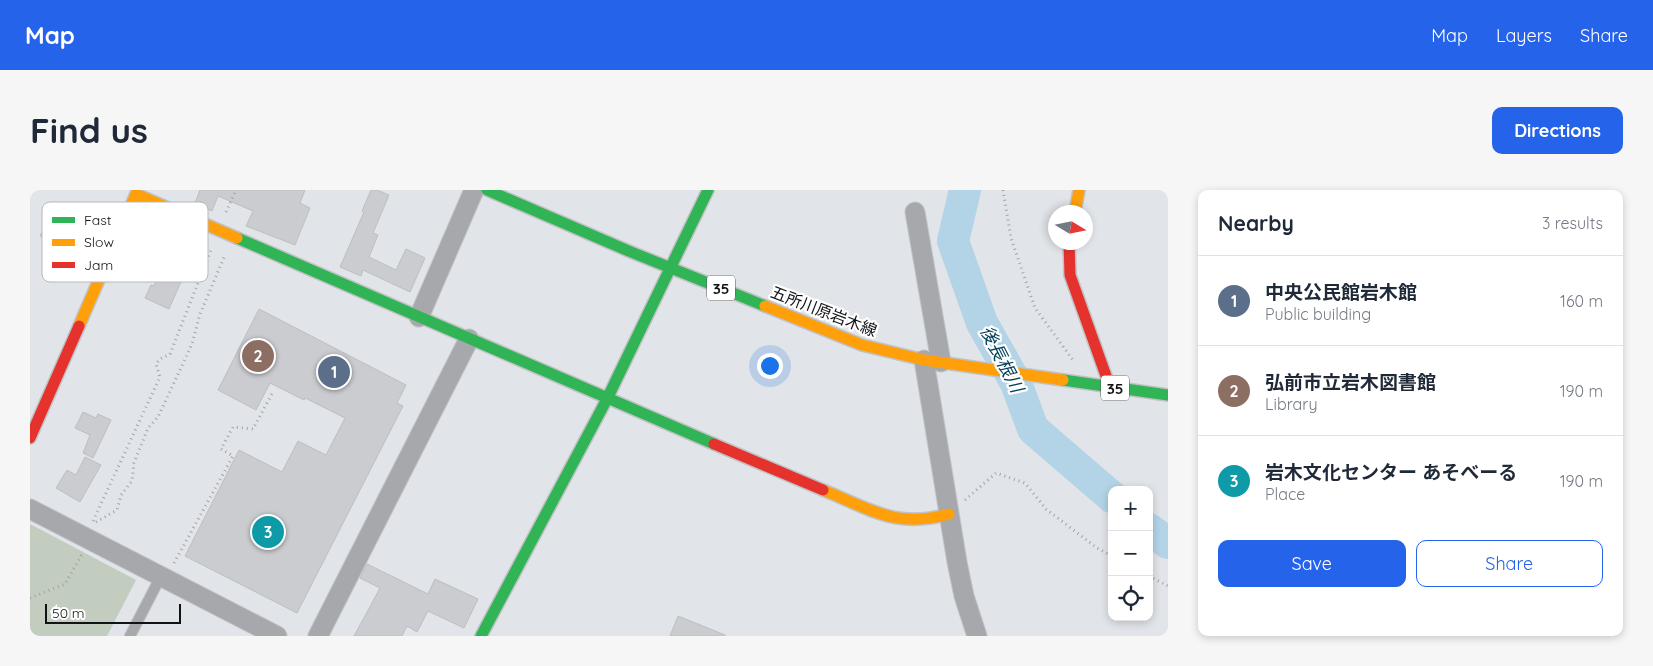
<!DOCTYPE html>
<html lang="en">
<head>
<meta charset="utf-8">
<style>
	body { margin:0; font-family:Quicksand,"Noto Sans JP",sans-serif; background:#f6f6f7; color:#1f2937 }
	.controls { position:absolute; right:15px; bottom:15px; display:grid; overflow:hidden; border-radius:10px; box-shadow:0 2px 8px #0003 }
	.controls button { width:45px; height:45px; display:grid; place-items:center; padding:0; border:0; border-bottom:1px solid #e0e1e3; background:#fff; color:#1f2937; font:25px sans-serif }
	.compass { position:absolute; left:1018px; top:15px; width:45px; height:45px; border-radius:50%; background:#fff; box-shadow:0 2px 8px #0003; rotate:100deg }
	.scale { position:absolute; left:15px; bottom:12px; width:136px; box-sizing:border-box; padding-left:5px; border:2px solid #101214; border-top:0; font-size:14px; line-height:18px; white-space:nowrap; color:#101214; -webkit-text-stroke:4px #fff; paint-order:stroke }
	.you { position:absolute; left:739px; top:175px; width:18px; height:18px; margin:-12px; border:4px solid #fff; border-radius:50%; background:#1a73e8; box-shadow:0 0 0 8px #1a73e833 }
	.badge { display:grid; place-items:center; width:32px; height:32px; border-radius:50%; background:#2563eb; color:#fff; font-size:16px; font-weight:700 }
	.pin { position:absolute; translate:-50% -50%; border:2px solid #fff; box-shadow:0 1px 5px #0006 }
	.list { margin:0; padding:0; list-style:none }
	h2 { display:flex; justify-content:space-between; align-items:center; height:65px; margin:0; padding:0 20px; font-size:21px }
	h2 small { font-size:16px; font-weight:400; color:#747a83 }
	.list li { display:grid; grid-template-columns:32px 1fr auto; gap:15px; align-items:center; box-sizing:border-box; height:90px; padding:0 20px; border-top:1px solid #e0e1e3 }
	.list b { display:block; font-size:19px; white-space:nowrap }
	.list p { margin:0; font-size:16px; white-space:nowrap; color:#747a83 }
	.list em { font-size:16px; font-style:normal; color:#747a83 }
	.actions { display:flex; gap:10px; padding:15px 20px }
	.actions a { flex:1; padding:11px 0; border:1px solid #2563eb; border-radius:10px; text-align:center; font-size:18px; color:#2563eb }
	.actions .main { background:#2563eb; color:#fff }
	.icon { flex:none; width:28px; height:28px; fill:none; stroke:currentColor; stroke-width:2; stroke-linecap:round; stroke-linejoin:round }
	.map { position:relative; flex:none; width:1138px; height:446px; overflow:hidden; border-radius:10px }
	header { display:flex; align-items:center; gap:30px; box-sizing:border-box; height:70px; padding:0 25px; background:#2563eb; color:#fff }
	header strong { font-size:24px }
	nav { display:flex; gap:28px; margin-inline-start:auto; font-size:18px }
	.intro { display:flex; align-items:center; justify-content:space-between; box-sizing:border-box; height:120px; padding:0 30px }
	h1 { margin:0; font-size:35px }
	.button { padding:12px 22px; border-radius:10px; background:#2563eb; color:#fff; font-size:18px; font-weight:700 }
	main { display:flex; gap:30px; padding:0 30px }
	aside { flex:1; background:#fff; border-radius:10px; box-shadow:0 2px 8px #0003 }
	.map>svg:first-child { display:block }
	.green { fill:#c2cdc0 }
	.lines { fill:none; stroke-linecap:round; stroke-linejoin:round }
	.river { stroke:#b3d3e6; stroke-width:32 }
	.building { fill:#caccd0; stroke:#bcbec1 }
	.lane-casing { stroke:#c0c2c5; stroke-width:12 }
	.street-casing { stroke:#c0c2c5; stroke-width:21 }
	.fast-casing { stroke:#c0c2c5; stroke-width:14 }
	.slow-casing { stroke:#c0c2c5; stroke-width:14 }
	.jam-casing { stroke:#c0c2c5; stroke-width:14 }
	.path { stroke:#a3a3a7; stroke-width:3; stroke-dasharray:1 4; stroke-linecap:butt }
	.lane { stroke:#a7a8ab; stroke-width:10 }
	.street { stroke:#a7a8ab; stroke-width:19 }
	.fast { stroke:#30b455; stroke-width:11 }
	.slow { stroke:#ff9f0a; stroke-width:11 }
	.jam { stroke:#e5322d; stroke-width:11 }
	.labels { text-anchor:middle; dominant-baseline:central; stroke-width:4.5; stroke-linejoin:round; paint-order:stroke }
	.shield { fill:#fff; stroke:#58595a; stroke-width:1 }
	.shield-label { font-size:15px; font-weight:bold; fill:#101214 }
	.street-label { font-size:16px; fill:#101214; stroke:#fff }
	.water-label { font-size:18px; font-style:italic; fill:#03425b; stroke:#fff }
	.key { fill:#fff; stroke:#b7b8b8; stroke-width:1 }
	.key-label { font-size:14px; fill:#101214 }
</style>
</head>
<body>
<header>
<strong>Map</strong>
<nav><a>Map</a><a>Layers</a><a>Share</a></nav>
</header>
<div class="intro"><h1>Find us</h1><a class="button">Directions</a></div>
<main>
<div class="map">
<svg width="1138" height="446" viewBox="0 0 1138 446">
	<rect width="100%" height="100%" fill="#e1e4e8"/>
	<path class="green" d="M 0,334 L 106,390 L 77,446 L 0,446 Z"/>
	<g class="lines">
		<path class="river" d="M 935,0 L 923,51 L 952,133 L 986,193 L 1003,239 L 1082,307
			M 1119,339 L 1138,353"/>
	</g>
	<path class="building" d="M 170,0 L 275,0 L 270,13 L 280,18 L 265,55 L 216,36 L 223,21 L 188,6 L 182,21 L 165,13 Z
		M 341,0 L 347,0 L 359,5 L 343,43 L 348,45 L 339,67 L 366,80 L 376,59 L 395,68 L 380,102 L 333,80 L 331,86 L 310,77 L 334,22 L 332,21 Z
		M 17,31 L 68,54 L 62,69 L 44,60 L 40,67 L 22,59 L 25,53 L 10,46 Z
		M 130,31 L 162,45 L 160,49 L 164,51 L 161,57 L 163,58 L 150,83 L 154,85 L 139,119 L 115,108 L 121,95 L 124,96 L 140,58 L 121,49 Z
		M 229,119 L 376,195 L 367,213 L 373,216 L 267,423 L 155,366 L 209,260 L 252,282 L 268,251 L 296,265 L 315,228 L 275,208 L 274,210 L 240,193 L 226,220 L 188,200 Z
		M 53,222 L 66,228 L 68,224 L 81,230 L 63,268 L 53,263 L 60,245 L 45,238 Z
		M 55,267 L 71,275 L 50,312 L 26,298 L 37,280 L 46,285 Z
		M 337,374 L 398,404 L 405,389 L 448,409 L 434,438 L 398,421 L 387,442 L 377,436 L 372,446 L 324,446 L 350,398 L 330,388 Z
		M 648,426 L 695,445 L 695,446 L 640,446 Z"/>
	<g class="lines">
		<defs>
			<path id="lane" d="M 100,446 L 131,386"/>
			<path id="street" d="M 885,22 L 911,172
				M 389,127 L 444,0
				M 894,170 L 927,372 L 934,406 L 947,446
				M 0,319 L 247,446
				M 288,446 L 439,149"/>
			<path id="fast" d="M 457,0 L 601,62 L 735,116
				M 207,48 L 684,254
				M 1033,190 L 1138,205
				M 451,446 L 577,209 L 678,0"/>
			<path id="slow" d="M 1045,22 L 1049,0
				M 735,116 L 832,155 L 894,170 L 1033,190
				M 49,136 L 106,4 L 207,48
				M 793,300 C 840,319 866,339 919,324"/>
			<path id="jam" d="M 1039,52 L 1040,85 L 1080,197
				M 0,248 L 49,136
				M 684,254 L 793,300"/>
		</defs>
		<use href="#lane" class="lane-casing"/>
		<use href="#street" class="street-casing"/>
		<use href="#fast" class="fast-casing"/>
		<use href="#slow" class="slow-casing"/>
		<use href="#jam" class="jam-casing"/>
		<path class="path" d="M 973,0 L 981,48 L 1005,118 L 1043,170
			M 196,22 L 206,0
			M 935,310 L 966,283 L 995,293 L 1016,319 L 1067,358 L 1082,366
			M 63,331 L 130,187 L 126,174 L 130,169 L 140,164 L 181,60
			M 66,332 L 87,320 L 91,305 L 102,291 L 104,273 L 118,238 L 128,227 L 162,154 L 170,124 L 195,65
			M 144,373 L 203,266 L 191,259 L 203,237 L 223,239 L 243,202
			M 1119,386 L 1138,396
			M 0,408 L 35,394 L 52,364"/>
		<use href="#lane" class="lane"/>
		<use href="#street" class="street"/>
		<use href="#fast" class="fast"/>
		<use href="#slow" class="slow"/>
		<use href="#jam" class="jam"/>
	</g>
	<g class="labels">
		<g class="shield">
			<rect x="677" y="85.5" width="28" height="25" rx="4"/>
			<rect x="1071" y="185.5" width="28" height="25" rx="4"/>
		</g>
		<g class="shield-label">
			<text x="691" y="98">35</text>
			<text x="1085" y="198">35</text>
		</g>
		<g class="street-label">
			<text transform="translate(794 121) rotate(21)">五所川原岩木線</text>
		</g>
		<g class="water-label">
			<text transform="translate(972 169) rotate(63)">後長根川</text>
		</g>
	</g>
	<rect x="12" y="12" width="166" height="80" rx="8" class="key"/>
	<rect x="22" y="27" width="23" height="6" fill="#30b455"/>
	<rect x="22" y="49" width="23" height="7" fill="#ff9f0a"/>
	<rect x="22" y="72" width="23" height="6" fill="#e5322d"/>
	<g class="key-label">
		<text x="54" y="35">Fast</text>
		<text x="54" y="57">Slow</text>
		<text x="54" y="80">Jam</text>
	</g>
</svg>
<div class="controls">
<button>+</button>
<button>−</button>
<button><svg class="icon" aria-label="locate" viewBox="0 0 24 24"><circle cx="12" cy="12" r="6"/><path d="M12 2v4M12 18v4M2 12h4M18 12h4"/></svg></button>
</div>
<svg class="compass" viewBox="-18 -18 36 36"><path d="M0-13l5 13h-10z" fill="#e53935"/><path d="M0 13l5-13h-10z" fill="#747a83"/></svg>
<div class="scale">50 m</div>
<div class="you"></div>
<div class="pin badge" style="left:304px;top:182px;background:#5c6f8a">1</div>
<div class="pin badge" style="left:228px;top:166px;background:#8d6e63">2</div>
<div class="pin badge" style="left:238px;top:342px;background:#0f9aa8">3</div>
</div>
<aside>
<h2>Nearby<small>3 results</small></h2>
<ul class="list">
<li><span class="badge" style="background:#5c6f8a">1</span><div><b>中央公民館岩木館</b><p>Public building</p></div><em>160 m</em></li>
<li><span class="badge" style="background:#8d6e63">2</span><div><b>弘前市立岩木図書館</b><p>Library</p></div><em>190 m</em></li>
<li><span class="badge" style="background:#0f9aa8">3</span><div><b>岩木文化センター あそべーる</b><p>Place</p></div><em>190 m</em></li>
</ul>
<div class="actions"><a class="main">Save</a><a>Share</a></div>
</aside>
</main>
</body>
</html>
